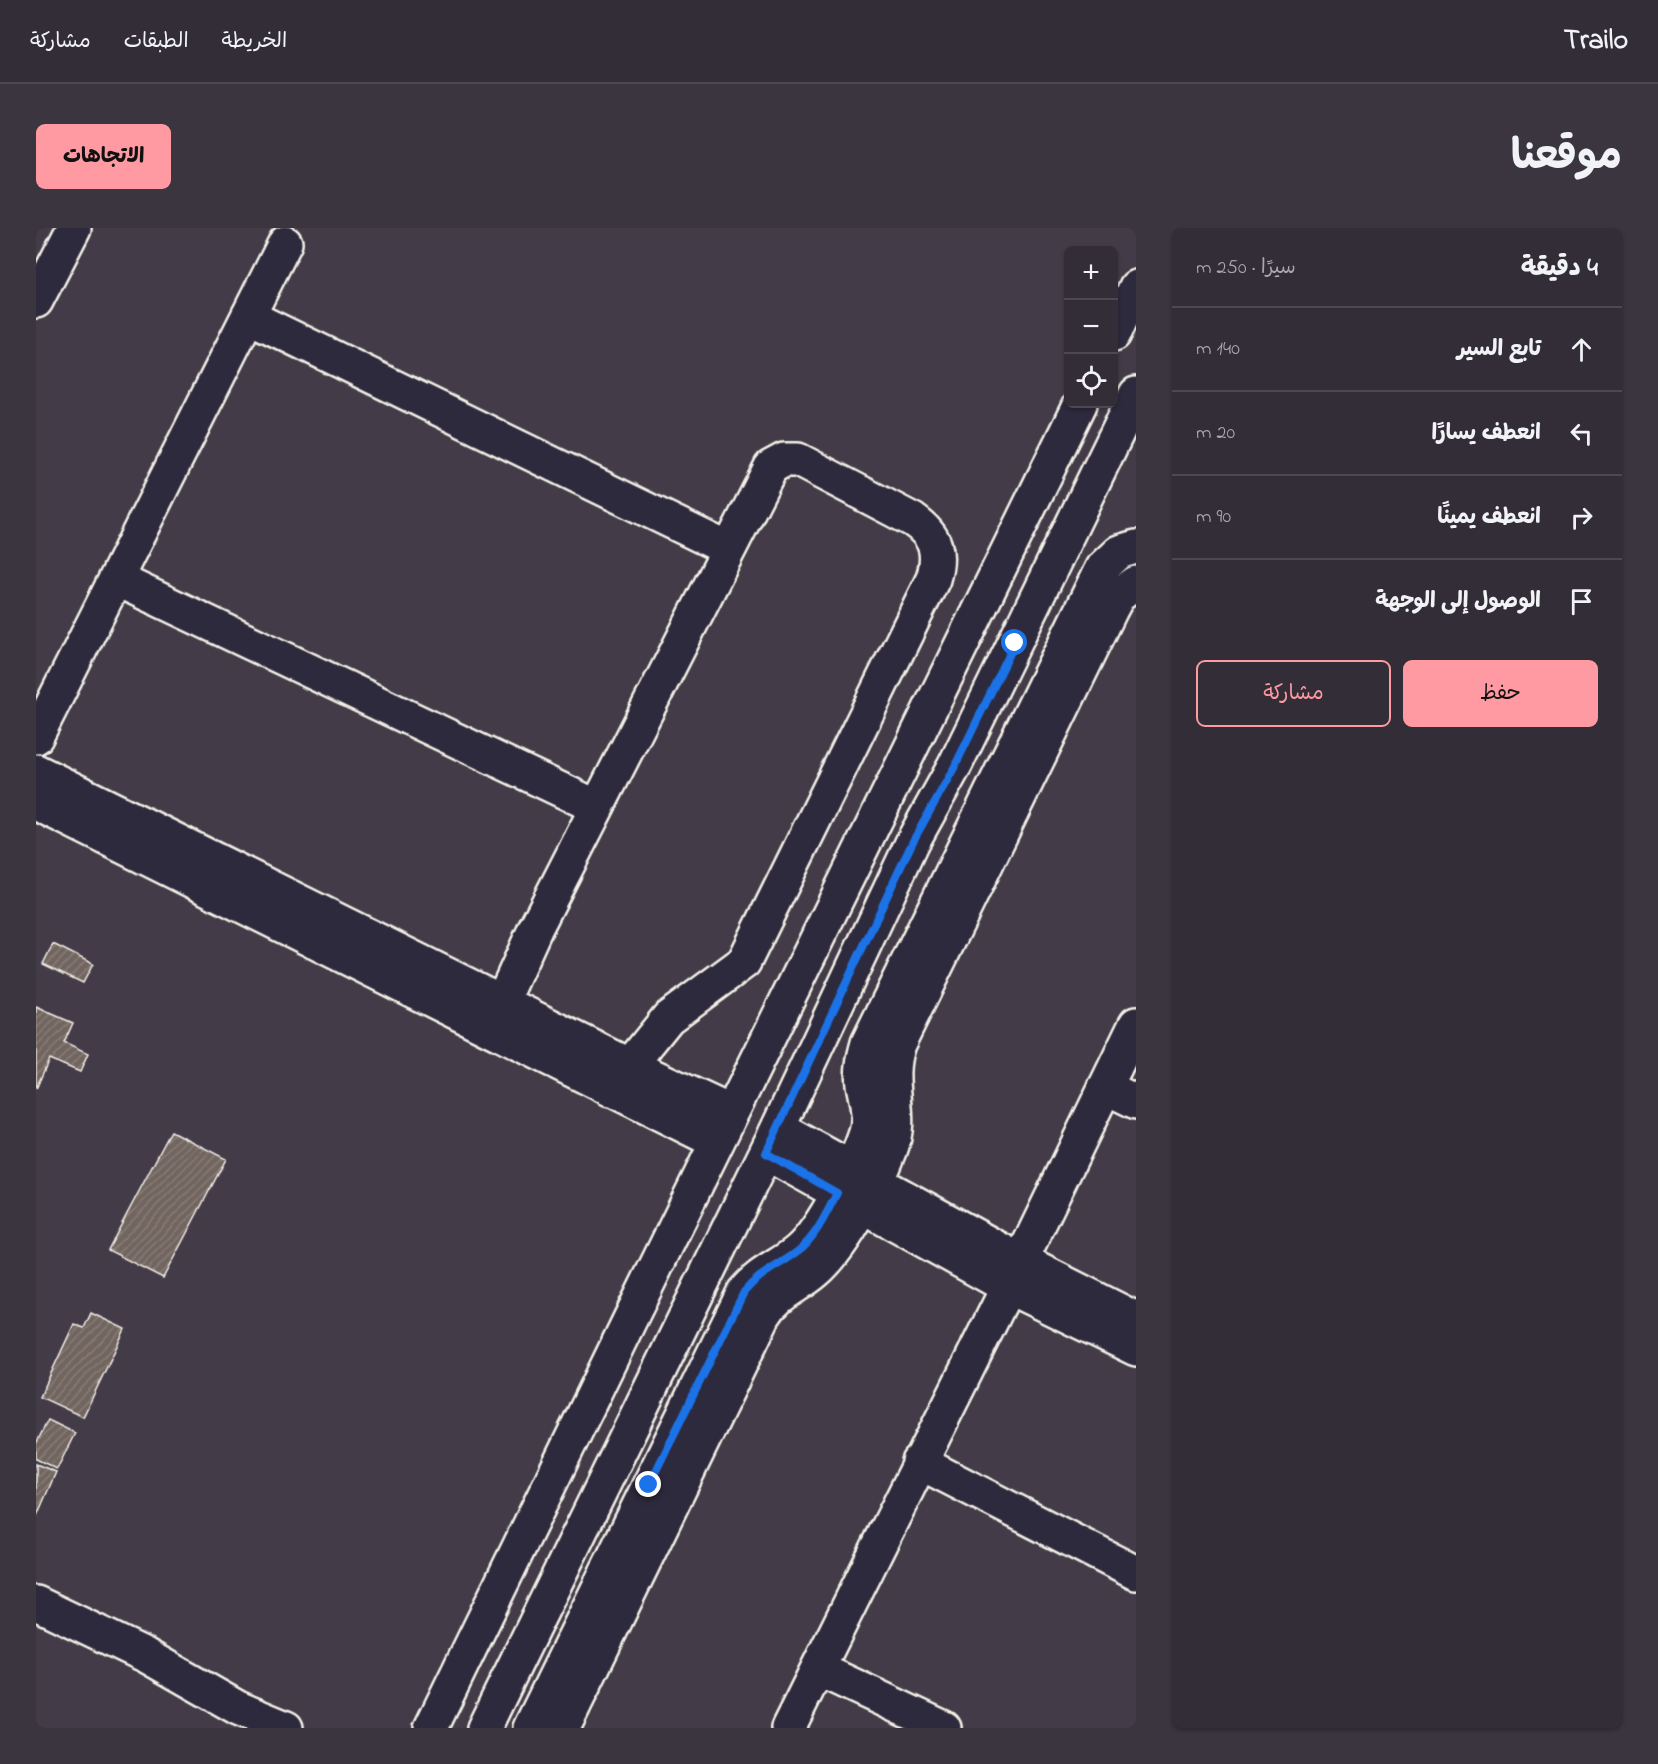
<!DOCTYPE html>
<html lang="ar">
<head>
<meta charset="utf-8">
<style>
	body { margin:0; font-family:"Indie Flower","Playpen Sans Arabic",sans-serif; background:#3a353e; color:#f1f3f6; direction:rtl }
	.controls { position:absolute; right:18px; top:18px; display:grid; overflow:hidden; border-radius:9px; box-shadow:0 2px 4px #0004 }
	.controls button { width:54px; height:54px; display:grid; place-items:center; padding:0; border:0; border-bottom:2px solid #4d4951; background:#322d36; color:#f1f3f6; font:30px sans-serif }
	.stop { position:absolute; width:18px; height:18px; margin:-14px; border:4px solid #1a73e8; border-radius:50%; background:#fff }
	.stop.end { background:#1a73e8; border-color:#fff; box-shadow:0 2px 6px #0008 }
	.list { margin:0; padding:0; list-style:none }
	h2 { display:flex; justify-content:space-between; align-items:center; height:78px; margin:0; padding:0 24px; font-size:26px }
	h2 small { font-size:20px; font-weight:400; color:#a8a8ad }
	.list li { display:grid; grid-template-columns:39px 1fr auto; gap:18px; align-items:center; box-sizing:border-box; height:84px; padding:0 24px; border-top:2px solid #4d4951 }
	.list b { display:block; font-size:22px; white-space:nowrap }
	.list em { font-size:20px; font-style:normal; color:#a8a8ad }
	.actions { display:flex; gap:12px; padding:18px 24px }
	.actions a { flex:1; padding:14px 0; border:2px solid #ff9aa2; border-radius:9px; text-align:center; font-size:21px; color:#ff9aa2 }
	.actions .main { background:#ff9aa2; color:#111 }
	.icon { flex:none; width:33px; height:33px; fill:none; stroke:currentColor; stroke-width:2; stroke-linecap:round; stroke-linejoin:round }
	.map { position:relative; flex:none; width:1100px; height:1500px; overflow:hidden; direction:ltr; border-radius:9px }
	header { display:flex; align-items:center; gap:36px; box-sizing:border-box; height:84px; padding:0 30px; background:#322d36; border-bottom:2px solid #4d4951 }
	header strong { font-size:28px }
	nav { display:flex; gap:33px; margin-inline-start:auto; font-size:21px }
	.intro { display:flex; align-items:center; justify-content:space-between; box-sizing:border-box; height:144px; padding:0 36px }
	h1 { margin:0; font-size:42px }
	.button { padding:15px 27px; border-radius:9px; background:#ff9aa2; color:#111; font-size:21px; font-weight:700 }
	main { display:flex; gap:36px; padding:0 36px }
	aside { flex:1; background:#322d36; border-radius:9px; box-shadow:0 2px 4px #0004 }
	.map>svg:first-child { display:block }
	.building { fill:url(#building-hatch); stroke:#f4f1e8; stroke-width:1.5 }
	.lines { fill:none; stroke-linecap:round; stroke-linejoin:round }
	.minor-casing { stroke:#f4f1e8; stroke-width:38 }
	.minor { stroke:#2f2a3d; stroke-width:33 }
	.route { stroke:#1a73e8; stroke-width:8 }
</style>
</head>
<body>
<header>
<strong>Trailo</strong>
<nav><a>الخريطة</a><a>الطبقات</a><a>مشاركة</a></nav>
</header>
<div class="intro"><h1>موقعنا</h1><a class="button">الاتجاهات</a></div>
<main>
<aside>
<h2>4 دقيقة<small>سيرًا · 250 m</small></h2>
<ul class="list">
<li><svg class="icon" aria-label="ahead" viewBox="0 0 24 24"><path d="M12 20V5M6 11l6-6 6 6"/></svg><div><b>تابع السير</b></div><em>140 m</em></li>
<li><svg class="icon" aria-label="left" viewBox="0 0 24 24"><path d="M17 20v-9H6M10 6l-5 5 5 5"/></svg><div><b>انعطف يسارًا</b></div><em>20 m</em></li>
<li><svg class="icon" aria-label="right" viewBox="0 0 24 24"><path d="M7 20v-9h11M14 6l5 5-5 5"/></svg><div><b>انعطف يمينًا</b></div><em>90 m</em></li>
<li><svg class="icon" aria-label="arrive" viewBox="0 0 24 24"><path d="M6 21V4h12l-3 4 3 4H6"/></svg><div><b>الوصول إلى الوجهة</b></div></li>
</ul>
<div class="actions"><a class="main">حفظ</a><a>مشاركة</a></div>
</aside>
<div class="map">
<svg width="1100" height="1500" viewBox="0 0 1100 1500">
	<defs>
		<pattern id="building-hatch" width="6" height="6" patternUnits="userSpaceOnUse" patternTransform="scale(1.5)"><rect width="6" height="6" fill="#726560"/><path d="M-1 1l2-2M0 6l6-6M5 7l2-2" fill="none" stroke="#877c77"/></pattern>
	</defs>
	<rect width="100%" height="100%" fill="#433c48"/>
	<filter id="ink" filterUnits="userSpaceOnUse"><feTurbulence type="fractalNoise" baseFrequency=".0167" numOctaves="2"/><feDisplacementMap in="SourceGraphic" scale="12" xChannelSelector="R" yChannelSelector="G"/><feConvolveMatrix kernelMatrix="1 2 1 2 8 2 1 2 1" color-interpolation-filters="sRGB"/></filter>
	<g filter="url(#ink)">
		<path class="building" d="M 17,716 L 57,736 L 47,755 L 7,736 Z
			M 0,779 L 37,795 L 28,815 L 52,826 L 44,844 L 13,831 L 0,861 Z
			M 135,903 L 190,931 L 127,1050 L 72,1022 Z
			M 55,1085 L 89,1101 L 47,1189 L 4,1169 L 38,1096 L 48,1100 Z
			M 12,1192 L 39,1205 L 21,1241 L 0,1231 L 0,1216 Z
			M 0,1236 L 20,1244 L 0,1290 Z"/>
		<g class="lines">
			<defs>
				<path id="minor" d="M 0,73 L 38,0
					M 212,88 L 692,321
					M 1078,106 L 1100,59
					M 80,351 L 561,579
					M 0,509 L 249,15
					M 0,543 L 593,837 L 694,884
					M 0,575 L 679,913
					M 452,798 L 466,774 L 500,699 L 735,239 L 748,232 L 762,232 L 877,292 C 900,308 905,324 897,351 L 708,734 L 632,790 L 574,862
					M 1069,859 L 1100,874
					M 742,900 L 985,1033 L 1100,1091
					M 730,925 L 972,1059 L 1100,1121
					M 985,1033 L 1100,796
					M 883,1234 L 1100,1345
					M 0,1375 L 109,1427 L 202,1480 L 250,1500
					M 782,1441 L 908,1500
					M 395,1500 C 608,1057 830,618 1044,176
					M 448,1500 L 742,900 L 877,613 L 918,539 L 1100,166
					M 494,1500 L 708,1064 C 723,1045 744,1038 762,1023 C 785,1004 821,934 830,905 C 835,887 830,873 827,856 C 825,842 828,829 832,815 L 1066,340 L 1083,324 L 1100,319
					M 527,1500 L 728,1087 C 741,1065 762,1059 780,1043 C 807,1020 841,957 854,923 C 869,886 848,856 862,816 L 1075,381 L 1082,368 L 1100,355
					M 752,1500 L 972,1059"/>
			</defs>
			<use href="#minor" class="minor-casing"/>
			<use href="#minor" class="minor"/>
		</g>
	</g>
	<g class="lines" filter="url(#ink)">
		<path class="route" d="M 613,1257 L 708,1064 C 723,1045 743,1038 761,1024 C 780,1009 790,986 801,965 L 730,925 L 877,613 L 918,540 L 979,415"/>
	</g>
</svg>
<div class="controls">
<button>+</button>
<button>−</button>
<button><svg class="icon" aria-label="locate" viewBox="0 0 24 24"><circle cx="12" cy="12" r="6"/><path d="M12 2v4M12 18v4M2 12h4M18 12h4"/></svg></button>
</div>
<div class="stop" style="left:979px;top:415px"></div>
<div class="stop end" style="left:613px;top:1257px"></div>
</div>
</main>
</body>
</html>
